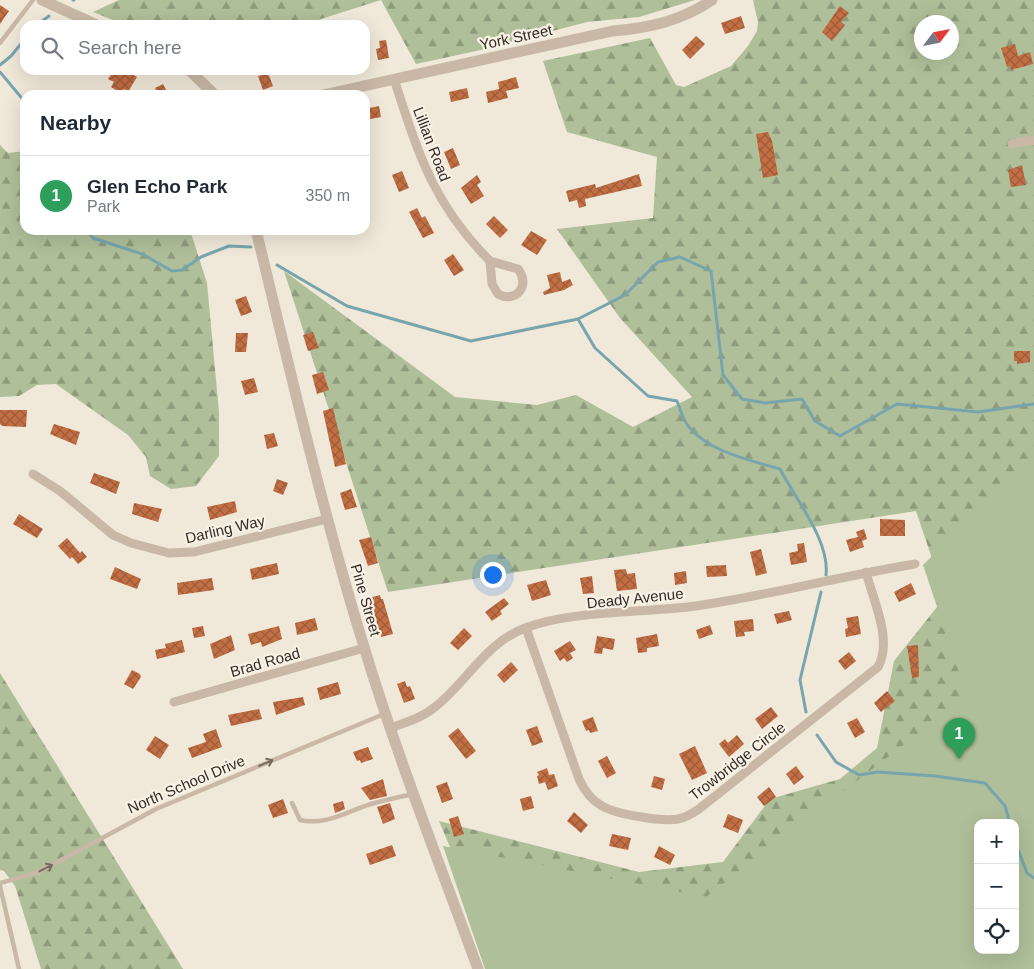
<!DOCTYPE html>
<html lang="en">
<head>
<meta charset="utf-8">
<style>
	body { margin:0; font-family:Helvetica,sans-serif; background:#f2f2f3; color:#1f2937 }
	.controls { position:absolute; right:15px; bottom:15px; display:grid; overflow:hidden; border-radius:10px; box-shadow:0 5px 20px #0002 }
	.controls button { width:45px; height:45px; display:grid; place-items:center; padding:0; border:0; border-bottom:1px solid #e0e1e3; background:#fff; color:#1f2937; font:25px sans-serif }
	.compass { position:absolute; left:914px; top:15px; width:45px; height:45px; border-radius:50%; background:#fff; box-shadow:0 5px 20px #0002; rotate:58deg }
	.you { position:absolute; left:492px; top:574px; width:18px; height:18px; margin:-12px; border:4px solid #fff; border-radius:50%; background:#1a73e8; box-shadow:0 0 0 8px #1a73e833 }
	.badge { display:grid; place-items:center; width:32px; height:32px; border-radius:50%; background:#1d4b54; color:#fff; font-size:16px; font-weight:700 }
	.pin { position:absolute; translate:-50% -41px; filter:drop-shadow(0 1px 2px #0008) }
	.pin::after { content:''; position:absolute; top:26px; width:18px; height:15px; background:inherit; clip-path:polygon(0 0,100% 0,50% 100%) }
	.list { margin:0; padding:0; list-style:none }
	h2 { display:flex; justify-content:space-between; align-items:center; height:65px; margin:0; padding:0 20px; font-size:21px }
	h2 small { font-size:16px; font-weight:400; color:#747a83 }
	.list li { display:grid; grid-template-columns:32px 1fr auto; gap:15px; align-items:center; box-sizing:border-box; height:80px; padding:0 20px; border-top:1px solid #e0e1e3 }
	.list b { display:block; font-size:19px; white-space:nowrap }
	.list p { margin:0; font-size:16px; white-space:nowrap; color:#747a83 }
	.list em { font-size:16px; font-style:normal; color:#747a83 }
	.icon { flex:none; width:28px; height:28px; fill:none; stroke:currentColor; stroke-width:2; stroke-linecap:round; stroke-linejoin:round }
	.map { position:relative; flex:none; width:1034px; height:969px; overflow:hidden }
	.search { position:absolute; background:#fff; box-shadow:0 5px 20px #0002; left:20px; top:20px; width:350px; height:55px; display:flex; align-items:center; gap:12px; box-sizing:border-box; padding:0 18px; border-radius:15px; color:#747a83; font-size:19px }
	.panel { position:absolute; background:#fff; box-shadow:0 5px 20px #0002; left:20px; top:90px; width:350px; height:145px; border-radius:15px }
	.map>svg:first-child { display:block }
	.forest { fill:url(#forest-firs); fill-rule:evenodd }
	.park { fill:#afbf99; fill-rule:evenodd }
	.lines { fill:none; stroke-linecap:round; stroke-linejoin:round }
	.stream { stroke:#78a5ad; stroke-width:3 }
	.building { fill:url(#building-cross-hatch) }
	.service { stroke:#c8b8a5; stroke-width:4.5 }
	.minor { stroke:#c8b8a5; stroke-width:9 }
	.tertiary { stroke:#c8b8a5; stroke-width:11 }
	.oneway { stroke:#776b5f }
	.labels { text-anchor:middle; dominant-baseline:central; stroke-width:4.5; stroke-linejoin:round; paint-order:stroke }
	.street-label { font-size:15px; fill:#342c26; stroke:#f8f1e5 }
</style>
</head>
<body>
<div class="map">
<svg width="1034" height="969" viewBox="0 0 1034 969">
	<defs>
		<pattern id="forest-firs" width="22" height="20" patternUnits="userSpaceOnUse" patternTransform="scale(1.25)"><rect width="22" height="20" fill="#afbf99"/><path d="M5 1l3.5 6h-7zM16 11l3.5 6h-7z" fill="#8f9b7d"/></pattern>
		<pattern id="building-cross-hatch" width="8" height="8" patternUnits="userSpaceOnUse" patternTransform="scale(1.25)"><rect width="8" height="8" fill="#c36f44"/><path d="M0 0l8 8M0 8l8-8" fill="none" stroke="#9f5b39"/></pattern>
	</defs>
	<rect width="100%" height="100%" fill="#f0e8d9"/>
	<path class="forest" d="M 119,0 L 381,0 L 302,25 L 125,25 L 93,12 Z
		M 381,0 L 695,0 L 639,17 L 587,22 L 481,50 L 416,64 Z
		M 753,0 L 1034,0 L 1034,969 L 501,969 L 439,821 L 639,872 L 723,862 L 770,799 L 840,779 L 877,748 L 894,661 L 945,597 L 916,511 L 388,592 L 284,271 L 455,397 L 537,405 L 576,395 L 633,427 L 692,397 L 620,318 L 557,229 L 653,218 L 657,157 L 567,132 L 543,61 L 650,38 L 676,85 L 684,87 L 731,66 L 748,46 L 757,31 L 758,22 ZM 922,22 L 952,22 L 952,52 L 922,52 ZM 978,823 L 1015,823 L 1015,950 L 978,950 Z
		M 0,145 L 8,153 L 25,151 L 25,230 L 190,230 L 207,283 L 219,412 L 219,456 L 196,486 L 171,489 L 150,476 L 146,457 L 128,435 L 56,384 L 37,385 L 19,396 L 0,397 Z
		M 0,673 L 183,969 L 41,969 L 15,886 L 4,871 L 0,870 Z"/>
	<path class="park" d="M 1034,456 L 1034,879 L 1030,881 L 1034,892 L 1034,969 L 485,969 L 443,846 L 706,897 L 967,696 L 923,565 ZM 978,823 L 1015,823 L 1015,950 L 978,950 Z"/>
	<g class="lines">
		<path class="stream" d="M 73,0 L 74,0
			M 37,25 L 49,16
			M 0,65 L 11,56 L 25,39
			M 0,72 L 25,102
			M 86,230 L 93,238 L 142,254 L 172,271 L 182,270 L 201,257 L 229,246 L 251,247
			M 277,265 L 347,306 L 471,341 L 578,319 L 625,295 L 658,262 L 680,257 L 711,271 L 723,375 L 742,399 L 765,403 L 802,399 L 815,421 L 840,436 L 897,404 L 978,412 L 1034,404
			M 578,319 L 595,348 L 648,396 L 677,401 C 680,408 682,417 686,423 C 705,451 749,460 780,469 C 796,500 830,541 826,575
			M 806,712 L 800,680 L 821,592
			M 817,735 L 836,762 L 859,775 L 878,772 L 935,776 L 985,783 L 1005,806 L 1010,823
			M 1015,842 L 1027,873 L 1034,878"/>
	</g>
	<path class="building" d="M 0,5 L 9,11 L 0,24 Z
		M 840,6 L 849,13 L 841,22 L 845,25 L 832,41 L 822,32 Z
		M 741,16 L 745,28 L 725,34 L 721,23 Z
		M 696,36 L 705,44 L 690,59 L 682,50 Z
		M 386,40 L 389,58 L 378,60 L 376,49 L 380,48 L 379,41 Z
		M 1015,44 L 1018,56 L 1030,52 L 1033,64 L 1011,70 L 1010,66 L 1007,67 L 1001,48 Z
		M 114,70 L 134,70 L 132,74 L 137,77 L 128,92 L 124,89 L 121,93 L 111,87 L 114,82 L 108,79 Z
		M 268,73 L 273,86 L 263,90 L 258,76 Z
		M 516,77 L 519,88 L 506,91 L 508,98 L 488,103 L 486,92 L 499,89 L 498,82 Z
		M 163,84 L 169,95 L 158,95 L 155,88 Z
		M 467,88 L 469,98 L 451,102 L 449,92 Z
		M 379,106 L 381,117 L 365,120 L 365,109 Z
		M 768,132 L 772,141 L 778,175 L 763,178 L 756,134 Z
		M 453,148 L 460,165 L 451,169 L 444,152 Z
		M 1022,165 L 1026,185 L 1011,187 L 1008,170 Z
		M 402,171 L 409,188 L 399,192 L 392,175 Z
		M 639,174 L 642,186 L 585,199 L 586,206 L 579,208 L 577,200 L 569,202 L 566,191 L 595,184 L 596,188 Z
		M 477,175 L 481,182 L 477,185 L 484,196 L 471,204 L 461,188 Z
		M 417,208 L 422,218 L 425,216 L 434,233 L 423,238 L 409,212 Z
		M 494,216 L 508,230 L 500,238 L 486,224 Z
		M 531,231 L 547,240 L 537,255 L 521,245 Z
		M 453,254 L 464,270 L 454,276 L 444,260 Z
		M 560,272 L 562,282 L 570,279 L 573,285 L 564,290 L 544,295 L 543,292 L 550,288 L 547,275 Z
		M 246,296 L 252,312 L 241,316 L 235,300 Z
		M 313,332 L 319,348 L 308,351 L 303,335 Z
		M 236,333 L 248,333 L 246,352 L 235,352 Z
		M 1014,351 L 1030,351 L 1030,362 L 1017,364 L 1017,361 L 1014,361 Z
		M 323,372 L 329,390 L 317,394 L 312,375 Z
		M 254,378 L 258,392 L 245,395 L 241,381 Z
		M 333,408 L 346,464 L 335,467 L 323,411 Z
		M 0,410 L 27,410 L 26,427 L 2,426 L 0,424 Z
		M 54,424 L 80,432 L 76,445 L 50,434 Z
		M 274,433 L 278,446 L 267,449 L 264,435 Z
		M 94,473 L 120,482 L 116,494 L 90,483 Z
		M 277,479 L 288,483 L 283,495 L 273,491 Z
		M 351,489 L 357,507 L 345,510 L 340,493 Z
		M 235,501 L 237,512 L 210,520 L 207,507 Z
		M 134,503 L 162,509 L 158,522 L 132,514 Z
		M 19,514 L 43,529 L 37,538 L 13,524 Z
		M 880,519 L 905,520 L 905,536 L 880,536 Z
		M 864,529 L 867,539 L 862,541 L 864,547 L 850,552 L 846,540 L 858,537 L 856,532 Z
		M 371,537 L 378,563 L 368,566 L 359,540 Z
		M 67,538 L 80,553 L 82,551 L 87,557 L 78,564 L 72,557 L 70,559 L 58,546 Z
		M 804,543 L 807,562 L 791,565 L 789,553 L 798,551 L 797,544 Z
		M 761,549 L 767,573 L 756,576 L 750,552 Z
		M 277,563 L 279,574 L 252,580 L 250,569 Z
		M 726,565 L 727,576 L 707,577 L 706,566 Z
		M 115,567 L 141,579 L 137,589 L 110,579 Z
		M 626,569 L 627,574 L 635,573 L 637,589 L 617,591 L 614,570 Z
		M 686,571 L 687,583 L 675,585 L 674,573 Z
		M 592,576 L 594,593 L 583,594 L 580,578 Z
		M 212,578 L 214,590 L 178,595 L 177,583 Z
		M 546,580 L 551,595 L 532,601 L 527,585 Z
		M 911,583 L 916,594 L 899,602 L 894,592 Z
		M 380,595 L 381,599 L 383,599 L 393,634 L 381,637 L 369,598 Z
		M 504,598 L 509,604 L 500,611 L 502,614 L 492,621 L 485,612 Z
		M 789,611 L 792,620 L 777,624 L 774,614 Z
		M 858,616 L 861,634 L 846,637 L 845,629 L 848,628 L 846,618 Z
		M 315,618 L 318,630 L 297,635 L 295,623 Z
		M 753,619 L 754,631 L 744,632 L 745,636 L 736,637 L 734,621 Z
		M 710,625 L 713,634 L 699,639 L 696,630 Z
		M 203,626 L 205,636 L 194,638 L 192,628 Z
		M 279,626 L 282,639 L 262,647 L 261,642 L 251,645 L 248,634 Z
		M 464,628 L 472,636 L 458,650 L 450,643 Z
		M 657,634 L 659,646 L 647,648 L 647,652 L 638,653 L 636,638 Z
		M 231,635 L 235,650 L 214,659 L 210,644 Z
		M 597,636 L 615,639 L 613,650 L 603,648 L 602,654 L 594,653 Z
		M 182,640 L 185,652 L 157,659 L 155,650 L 166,648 L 165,644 Z
		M 570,641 L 576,650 L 570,653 L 573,658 L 567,662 L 564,658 L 560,661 L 554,651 Z
		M 918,645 L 919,677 L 912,678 L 907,646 Z
		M 849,652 L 856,661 L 845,670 L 838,661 Z
		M 511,662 L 518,670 L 504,683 L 497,675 Z
		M 132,670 L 140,674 L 141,677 L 133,689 L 124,684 Z
		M 405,681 L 407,687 L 410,686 L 415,699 L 404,703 L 397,684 Z
		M 338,682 L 341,694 L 320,700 L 317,688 Z
		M 887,691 L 895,701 L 881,712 L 874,703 Z
		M 303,697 L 305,705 L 276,715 L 273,702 Z
		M 771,707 L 778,716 L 762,729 L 755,719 Z
		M 259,709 L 262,719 L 231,726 L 228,715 Z
		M 593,717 L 598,731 L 590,733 L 589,730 L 586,731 L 582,721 Z
		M 857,718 L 865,732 L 855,738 L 847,723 Z
		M 537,726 L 543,742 L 532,746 L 526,730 Z
		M 458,728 L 476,751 L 466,759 L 448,736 Z
		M 216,729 L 222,747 L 192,758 L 188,748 L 206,742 L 203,734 Z
		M 737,735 L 744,744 L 729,757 L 719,744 L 725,739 L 728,743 Z
		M 155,736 L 169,745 L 160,759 L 146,750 Z
		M 695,746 L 707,773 L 692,780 L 679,754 Z
		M 368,747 L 373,759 L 361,763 L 360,760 L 357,761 L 353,752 Z
		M 607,756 L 616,773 L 607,778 L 598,761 Z
		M 796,766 L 804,777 L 794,785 L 786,774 Z
		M 547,768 L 549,775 L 554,774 L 558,786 L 548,790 L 545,782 L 539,784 L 537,776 L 539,775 L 537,772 Z
		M 654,776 L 665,779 L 662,790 L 651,787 Z
		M 383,779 L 387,796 L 370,800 L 361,788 Z
		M 447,782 L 453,799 L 442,803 L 436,786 Z
		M 769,787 L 776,797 L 764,806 L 757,797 Z
		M 531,796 L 534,808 L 523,811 L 520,799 Z
		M 283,799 L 288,813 L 273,818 L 268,805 Z
		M 343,801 L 345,809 L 335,813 L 333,804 Z
		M 390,803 L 395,819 L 383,824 L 377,807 Z
		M 574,812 L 588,825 L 581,833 L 567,821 Z
		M 728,814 L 743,820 L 738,833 L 723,827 Z
		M 458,816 L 464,834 L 454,837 L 449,819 Z
		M 612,834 L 631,838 L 628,850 L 609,846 Z
		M 392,845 L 396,856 L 370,865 L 366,854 Z
		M 659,846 L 675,855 L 670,865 L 654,857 Z"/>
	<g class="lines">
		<path class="service" d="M 0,43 L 33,0
			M 292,803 L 300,820 C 325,826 348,811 371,804 C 385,800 399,797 413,794
			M 0,883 L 39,872 L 156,809 L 384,714
			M 0,886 L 19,969"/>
		<path class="minor" d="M 394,79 C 418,153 433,204 490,261
			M 1012,144 L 1034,140
			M 490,261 L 518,269 C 531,285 516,304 498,294 L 492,284 Z
			M 33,474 L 60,491 L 113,535 L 131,543 L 169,553 L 194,552 L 327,519
			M 526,628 L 579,779 C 584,790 591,800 602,806 C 615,814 662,822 678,819 C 685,818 693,813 699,809 L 878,667 C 893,640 873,600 866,572
			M 174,702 L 364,648
			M 391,728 C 406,722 422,718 435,707 C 467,682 485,643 525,628 C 572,610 644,613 696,606 C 770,595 842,576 915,564"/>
		<path class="tertiary" d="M 42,0 L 97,25
			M 189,70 L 215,95
			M 323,95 L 613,31 C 649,28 681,21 712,0
			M 256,230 C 290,370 322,510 364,647 C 397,756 439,862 478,969"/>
	</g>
	<defs><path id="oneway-shaft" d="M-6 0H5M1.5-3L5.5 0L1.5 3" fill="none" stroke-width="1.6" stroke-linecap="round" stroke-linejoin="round" transform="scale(1.25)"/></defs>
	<g class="oneway">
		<use href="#oneway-shaft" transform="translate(266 763) rotate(-23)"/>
		<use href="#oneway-shaft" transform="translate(46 868) rotate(-27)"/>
	</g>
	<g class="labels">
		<g class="street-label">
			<text transform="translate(516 37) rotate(-12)">York Street</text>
			<text transform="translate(432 144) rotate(69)">Lillian Road</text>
			<text transform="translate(225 529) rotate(-13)">Darling Way</text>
			<text transform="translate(635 598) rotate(-6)">Deady Avenue</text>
			<text transform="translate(366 600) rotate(74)">Pine Street</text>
			<text transform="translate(265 662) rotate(-16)">Brad Road</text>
			<text transform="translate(737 761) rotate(-38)">Trowbridge Circle</text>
			<text transform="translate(186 784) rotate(-23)">North School Drive</text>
		</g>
	</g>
</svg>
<div class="controls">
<button>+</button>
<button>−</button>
<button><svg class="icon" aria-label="locate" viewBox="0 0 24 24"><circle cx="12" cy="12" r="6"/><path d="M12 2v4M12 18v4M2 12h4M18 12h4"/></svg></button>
</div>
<svg class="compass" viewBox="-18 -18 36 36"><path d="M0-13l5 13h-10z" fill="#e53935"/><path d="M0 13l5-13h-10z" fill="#747a83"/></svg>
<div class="you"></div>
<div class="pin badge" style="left:959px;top:759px;background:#2e9e5b">1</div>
<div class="search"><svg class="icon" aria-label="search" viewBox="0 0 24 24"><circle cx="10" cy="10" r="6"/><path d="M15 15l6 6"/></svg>Search here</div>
<section class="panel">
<h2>Nearby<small></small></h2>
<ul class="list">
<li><span class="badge" style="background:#2e9e5b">1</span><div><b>Glen Echo Park</b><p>Park</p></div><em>350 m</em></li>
</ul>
</section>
</div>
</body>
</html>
